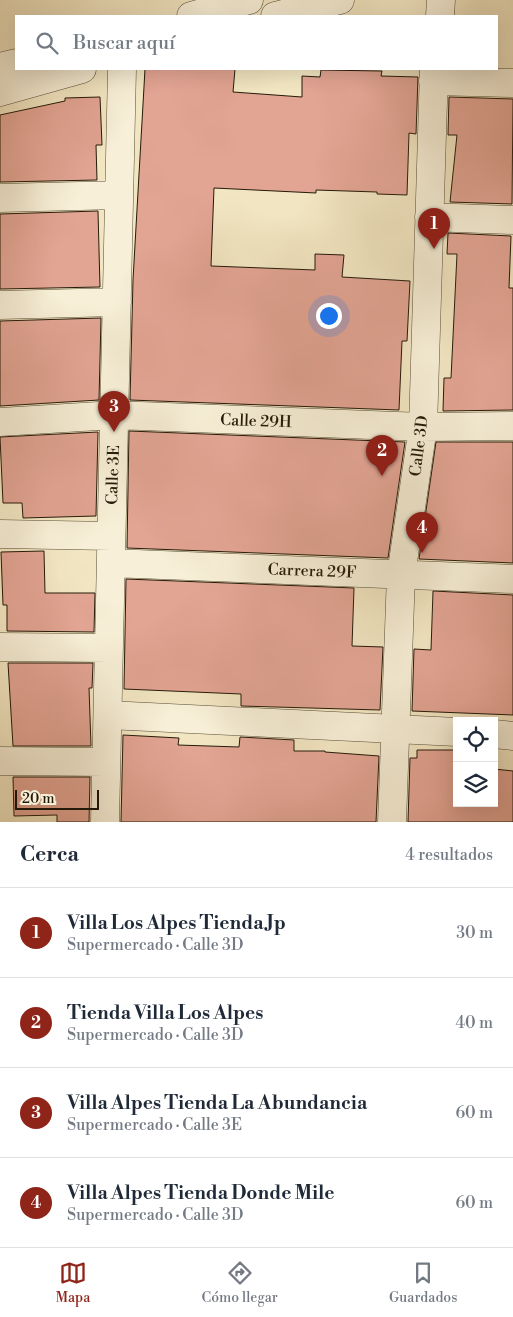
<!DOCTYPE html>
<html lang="es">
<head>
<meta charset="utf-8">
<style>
	body { margin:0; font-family:"Libre Bodoni",serif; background:#f2f2f3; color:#1f2937 }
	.controls { position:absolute; right:15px; bottom:15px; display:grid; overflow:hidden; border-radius:0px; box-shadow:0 5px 20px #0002 }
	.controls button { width:45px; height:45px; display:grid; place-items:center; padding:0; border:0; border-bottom:1px solid #e0e1e3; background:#fff; color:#1f2937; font:25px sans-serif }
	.scale { position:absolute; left:15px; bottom:12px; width:84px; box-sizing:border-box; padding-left:5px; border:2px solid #251a09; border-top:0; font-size:14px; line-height:18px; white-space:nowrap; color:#251a09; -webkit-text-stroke:4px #f7efd7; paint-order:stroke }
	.you { position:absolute; left:328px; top:315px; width:18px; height:18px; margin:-12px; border:4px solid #fff; border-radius:50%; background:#1a73e8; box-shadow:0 0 0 8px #1a73e833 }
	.badge { display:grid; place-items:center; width:32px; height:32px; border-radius:50%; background:#8f2418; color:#fff; font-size:16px; font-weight:700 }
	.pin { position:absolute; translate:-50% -41px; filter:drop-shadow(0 1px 2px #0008) }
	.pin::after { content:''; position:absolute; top:26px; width:18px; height:15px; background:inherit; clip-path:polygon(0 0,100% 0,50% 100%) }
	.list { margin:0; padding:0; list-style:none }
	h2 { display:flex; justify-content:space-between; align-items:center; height:65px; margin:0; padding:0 20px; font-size:21px }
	h2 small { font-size:16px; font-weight:400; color:#747a83 }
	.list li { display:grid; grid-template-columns:32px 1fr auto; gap:15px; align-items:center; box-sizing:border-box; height:90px; padding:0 20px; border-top:1px solid #e0e1e3 }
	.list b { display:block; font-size:19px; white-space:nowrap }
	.list p { margin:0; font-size:16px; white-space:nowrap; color:#747a83 }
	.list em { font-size:16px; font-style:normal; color:#747a83 }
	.icon { flex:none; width:28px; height:28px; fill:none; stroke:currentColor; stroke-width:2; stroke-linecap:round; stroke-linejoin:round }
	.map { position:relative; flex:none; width:513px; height:822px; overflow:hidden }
	.search { position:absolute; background:#fff; box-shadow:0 5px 20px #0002; left:15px; right:15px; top:15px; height:55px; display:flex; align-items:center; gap:12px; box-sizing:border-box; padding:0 18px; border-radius:0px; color:#747a83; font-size:19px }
	.sheet { height:425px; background:#fff }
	nav { display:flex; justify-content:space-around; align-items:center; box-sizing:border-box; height:70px; border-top:1px solid #e0e1e3; background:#fff; font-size:14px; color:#747a83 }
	nav a { display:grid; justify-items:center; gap:2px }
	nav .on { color:#8f2418 }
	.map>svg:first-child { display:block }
	.building { fill:#e2a493; stroke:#251a09 }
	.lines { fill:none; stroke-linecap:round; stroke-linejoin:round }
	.minor-casing { stroke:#584d37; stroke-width:29 }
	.minor { stroke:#f7efd7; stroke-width:28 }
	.labels { text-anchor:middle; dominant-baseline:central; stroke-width:5; stroke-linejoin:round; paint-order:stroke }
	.street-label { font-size:16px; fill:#251a09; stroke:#f7efd7 }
</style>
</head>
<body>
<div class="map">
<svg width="513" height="822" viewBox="0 0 513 822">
	<rect width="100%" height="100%" fill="#f2e6c2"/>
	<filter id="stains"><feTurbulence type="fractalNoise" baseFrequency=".004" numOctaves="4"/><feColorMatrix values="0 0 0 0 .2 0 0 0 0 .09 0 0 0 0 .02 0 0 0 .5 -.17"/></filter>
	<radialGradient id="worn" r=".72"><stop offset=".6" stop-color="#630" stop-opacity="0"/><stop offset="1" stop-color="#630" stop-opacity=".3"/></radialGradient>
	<path class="building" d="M 145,69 L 235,69 L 233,92 L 302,97 L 302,76 L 320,77 L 321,70 L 382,71 L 381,76 L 418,77 L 416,134 L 409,133 L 407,195 L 377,194 L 377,192 L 316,190 L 316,193 L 214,188 L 211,266 L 315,270 L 315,254 L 344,255 L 342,277 L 410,281 L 407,341 L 402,341 L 399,410 L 130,400 L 133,280 Z
		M 100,97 L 102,145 L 96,145 L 97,180 L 0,182 L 0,115 L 65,101 L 65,98 Z
		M 449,97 L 513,99 L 512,204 L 450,202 L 457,135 L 448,135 Z
		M 98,211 L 100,287 L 0,289 L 0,214 Z
		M 448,233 L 511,236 L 509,288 L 513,288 L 513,410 L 443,411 L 444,378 L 451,378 L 457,254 L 447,254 Z
		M 101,318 L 99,400 L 0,406 L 0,321 Z
		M 129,431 L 405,442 L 388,558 L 127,548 Z
		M 98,432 L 96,516 L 23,518 L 22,503 L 3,503 L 0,437 Z
		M 436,442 L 513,442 L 513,563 L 419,559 Z
		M 44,551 L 45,593 L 95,593 L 94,632 L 7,631 L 7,605 L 3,605 L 1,552 Z
		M 126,579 L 354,588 L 352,646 L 383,647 L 380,710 L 241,706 L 241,694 L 124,689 Z
		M 433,591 L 513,595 L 513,715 L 412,711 L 414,649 L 431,650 Z
		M 8,663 L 93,663 L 92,688 L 89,688 L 91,746 L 13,746 Z
		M 123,735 L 179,738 L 178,745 L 239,747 L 240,737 L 294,740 L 294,751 L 325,751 L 325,752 L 379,756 L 376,822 L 121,822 Z
		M 417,750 L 457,750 L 457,803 L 494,803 L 494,769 L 513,771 L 513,822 L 408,822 L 410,758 L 417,758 Z
		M 13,777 L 90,777 L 89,822 L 57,822 L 57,815 L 14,816 Z"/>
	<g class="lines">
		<defs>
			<path id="minor" d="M 191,16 L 249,0
				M 275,16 L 340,0
				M 440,16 L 441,0
				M 0,67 L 16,63
				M 433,81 L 513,83
				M 0,92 L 82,69
				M 0,198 L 119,195
				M 429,217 L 513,220
				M 0,305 L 117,302
				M 0,422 L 115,415 L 423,427 L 513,426
				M 0,534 L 111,536
				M 111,563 L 513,579
				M 0,647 L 109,648
				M 108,715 L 457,732
				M 494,734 L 513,736
				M 0,761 L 106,762
				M 105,822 L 122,69
				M 392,822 L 401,575 L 423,427 L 434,69"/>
		</defs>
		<use href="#minor" class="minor-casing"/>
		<use href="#minor" class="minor"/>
	</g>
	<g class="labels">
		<g class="street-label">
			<text transform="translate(256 421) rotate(2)">Calle 29H</text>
			<text transform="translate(419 446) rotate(-83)">Calle 3D</text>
			<text transform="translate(113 475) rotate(-88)">Calle 3E</text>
			<text transform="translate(312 571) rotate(2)">Carrera 29F</text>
		</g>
	</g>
	<rect width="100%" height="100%" filter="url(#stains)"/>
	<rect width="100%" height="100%" fill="url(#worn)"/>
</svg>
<div class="controls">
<button><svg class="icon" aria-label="locate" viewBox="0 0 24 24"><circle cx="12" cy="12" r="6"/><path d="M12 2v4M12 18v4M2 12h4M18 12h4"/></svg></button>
<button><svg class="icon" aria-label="layers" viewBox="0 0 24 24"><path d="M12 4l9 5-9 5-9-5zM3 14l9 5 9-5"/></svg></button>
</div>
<div class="scale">20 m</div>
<div class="you"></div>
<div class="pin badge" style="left:434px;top:249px">1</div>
<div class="pin badge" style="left:382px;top:476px">2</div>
<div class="pin badge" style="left:114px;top:432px">3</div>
<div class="pin badge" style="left:422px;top:553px">4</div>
<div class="search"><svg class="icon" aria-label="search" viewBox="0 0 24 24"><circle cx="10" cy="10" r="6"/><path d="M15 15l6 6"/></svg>Buscar aquí</div>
</div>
<section class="sheet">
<h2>Cerca<small>4 resultados</small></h2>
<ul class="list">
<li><span class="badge">1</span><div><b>Villa Los Alpes Tienda Jp</b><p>Supermercado · Calle 3D</p></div><em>30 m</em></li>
<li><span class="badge">2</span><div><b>Tienda Villa Los Alpes</b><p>Supermercado · Calle 3D</p></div><em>40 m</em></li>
<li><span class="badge">3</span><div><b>Villa Alpes Tienda La Abundancia</b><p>Supermercado · Calle 3E</p></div><em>60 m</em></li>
<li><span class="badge">4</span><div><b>Villa Alpes Tienda Donde Mile</b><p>Supermercado · Calle 3D</p></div><em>60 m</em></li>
</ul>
</section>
<nav>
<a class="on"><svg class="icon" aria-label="map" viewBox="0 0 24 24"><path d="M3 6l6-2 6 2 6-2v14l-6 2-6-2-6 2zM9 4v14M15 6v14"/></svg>Mapa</a>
<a><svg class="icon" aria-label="directions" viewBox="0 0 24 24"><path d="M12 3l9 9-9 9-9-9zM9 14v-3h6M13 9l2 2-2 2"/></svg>Cómo llegar</a>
<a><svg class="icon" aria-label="saved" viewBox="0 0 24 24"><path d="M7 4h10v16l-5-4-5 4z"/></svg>Guardados</a>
</nav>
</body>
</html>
